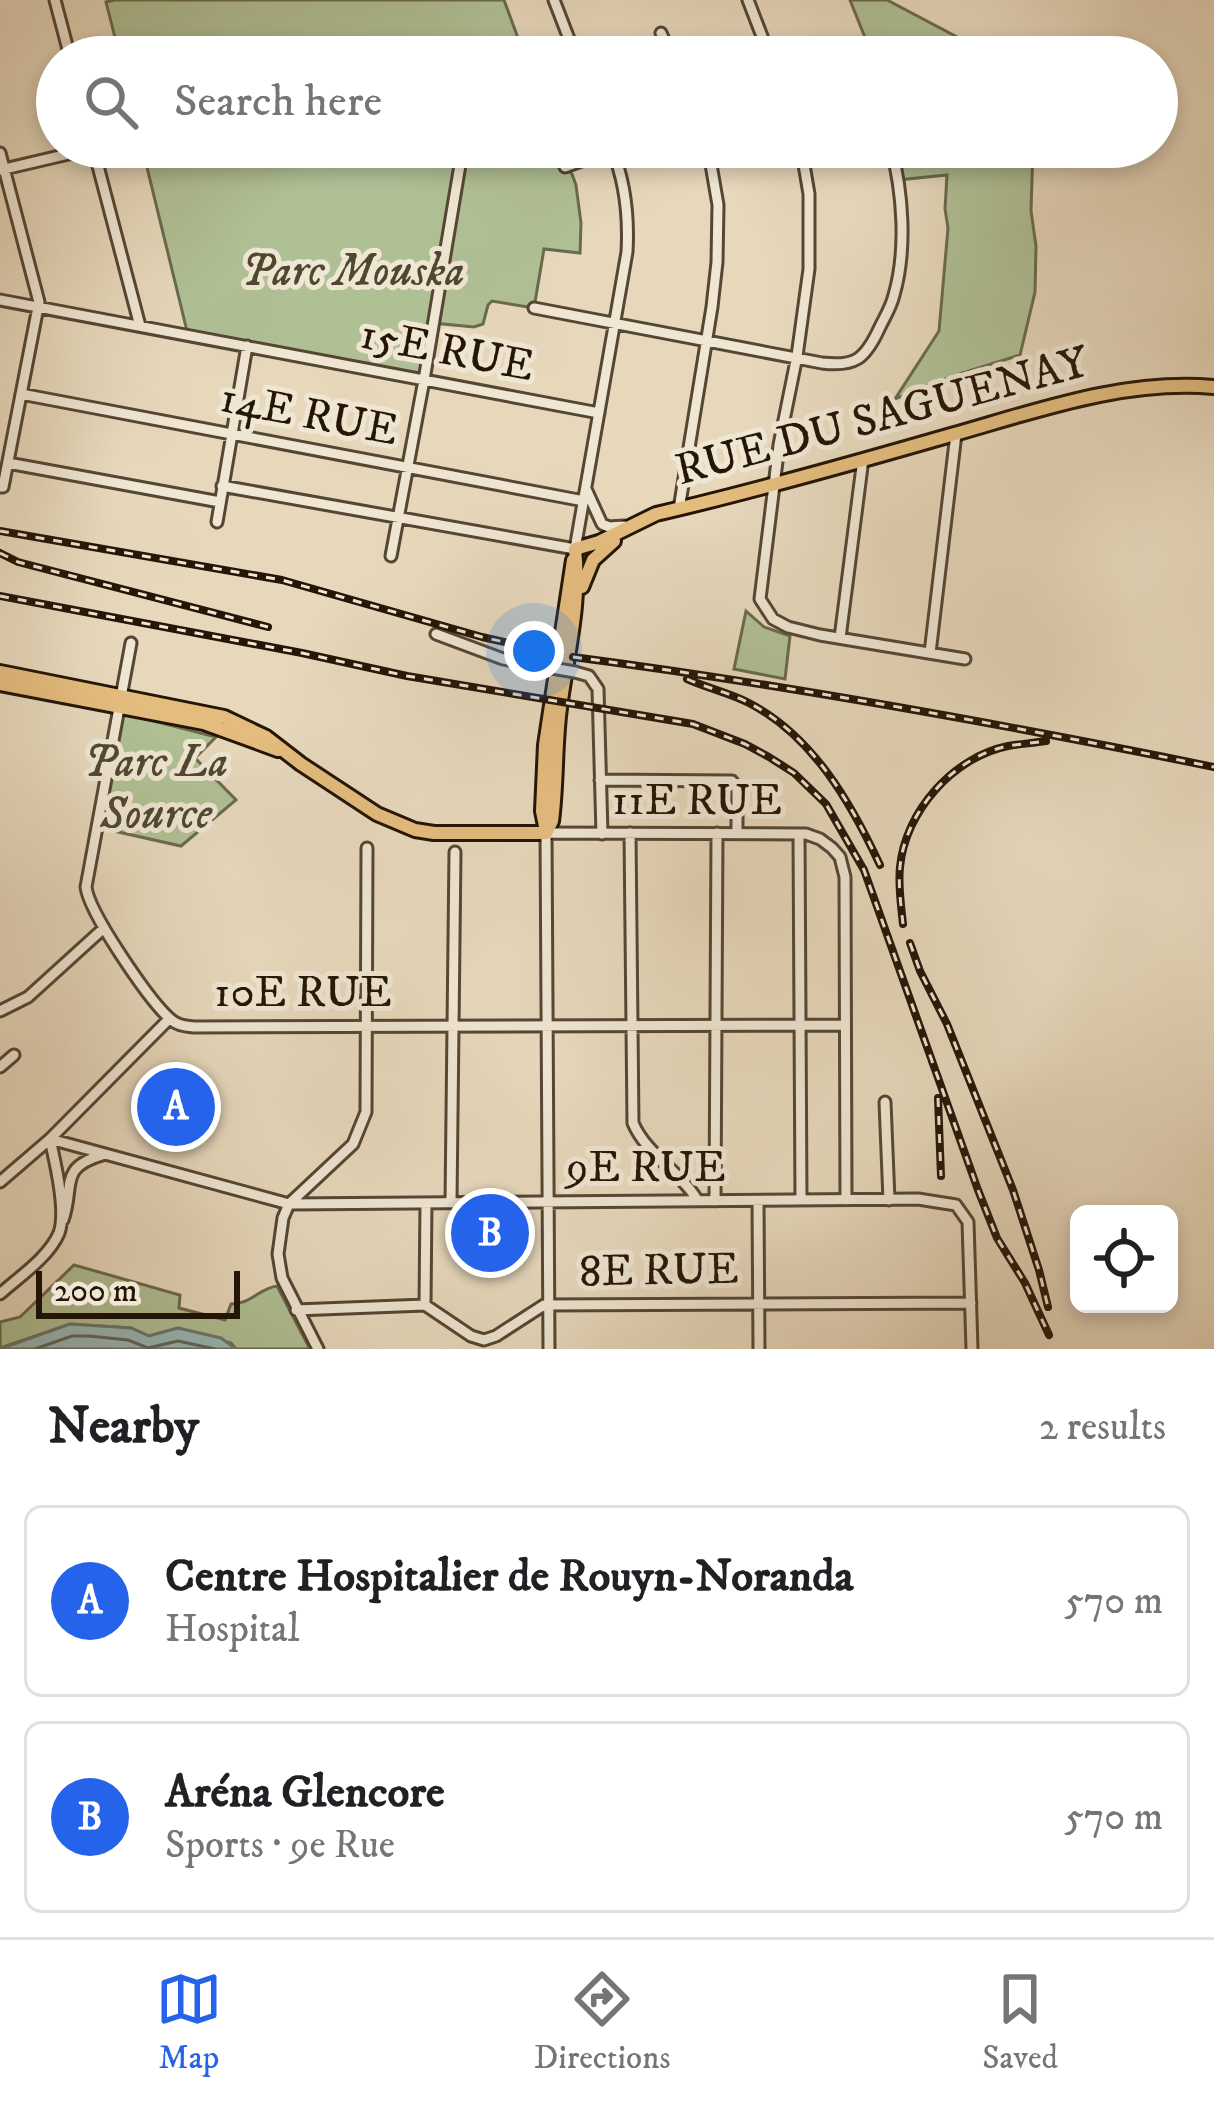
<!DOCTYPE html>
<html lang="en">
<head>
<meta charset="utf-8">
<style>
	body { margin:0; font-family:"IM FELL DW Pica",serif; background:#f6f6f6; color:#202124 }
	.controls { position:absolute; right:36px; bottom:36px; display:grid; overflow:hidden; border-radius:18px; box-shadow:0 6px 18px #0003 }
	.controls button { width:108px; height:108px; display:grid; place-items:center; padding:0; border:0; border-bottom:3px solid #e0e0e0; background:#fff; color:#202124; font:60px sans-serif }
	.scale { position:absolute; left:36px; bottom:30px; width:204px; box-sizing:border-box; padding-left:12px; border:6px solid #241506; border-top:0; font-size:33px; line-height:42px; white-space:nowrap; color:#241506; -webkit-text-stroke:9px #efe6d3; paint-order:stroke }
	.you { position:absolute; left:534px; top:651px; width:42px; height:42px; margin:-30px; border:9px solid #fff; border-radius:50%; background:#1a73e8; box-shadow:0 0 0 18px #1a73e833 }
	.badge { display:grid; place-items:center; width:78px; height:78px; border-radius:50%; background:#2563eb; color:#fff; font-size:39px; font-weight:700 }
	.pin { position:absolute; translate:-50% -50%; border:6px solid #fff; box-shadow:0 3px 12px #0006 }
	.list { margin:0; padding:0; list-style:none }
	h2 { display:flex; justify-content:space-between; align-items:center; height:156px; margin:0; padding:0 48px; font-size:51px }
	h2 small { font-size:39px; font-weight:400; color:#757577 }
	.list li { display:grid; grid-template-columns:78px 1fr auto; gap:36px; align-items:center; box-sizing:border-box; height:192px; margin:0 24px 24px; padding:0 24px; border:3px solid #e0e0e0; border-radius:18px }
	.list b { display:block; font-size:45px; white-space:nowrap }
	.list p { margin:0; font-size:39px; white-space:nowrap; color:#757577 }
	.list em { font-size:39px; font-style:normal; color:#757577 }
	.icon { flex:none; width:66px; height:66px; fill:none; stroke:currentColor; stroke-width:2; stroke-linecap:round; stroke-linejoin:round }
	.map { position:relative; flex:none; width:1214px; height:1349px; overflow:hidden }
	.search { position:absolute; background:#fff; box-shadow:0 6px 18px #0003; left:36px; right:36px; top:36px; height:132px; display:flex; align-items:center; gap:30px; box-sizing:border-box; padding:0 42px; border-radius:66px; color:#757577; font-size:45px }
	.sheet { height:588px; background:#fff }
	nav { display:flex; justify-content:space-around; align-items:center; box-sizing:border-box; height:168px; border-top:3px solid #e0e0e0; background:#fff; font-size:33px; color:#757577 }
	nav a { display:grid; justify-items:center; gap:6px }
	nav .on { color:#2563eb }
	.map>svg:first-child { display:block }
	.green { fill:#b0c095; stroke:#6a6a4e; stroke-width:3 }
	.water { fill:#98b9b7; stroke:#6a7770; stroke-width:3 }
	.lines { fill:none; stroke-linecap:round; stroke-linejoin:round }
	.shore { stroke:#5e675e; stroke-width:3 }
	.minor-casing { stroke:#554634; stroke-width:15 }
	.major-casing { stroke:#241506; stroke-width:18 }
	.minor { stroke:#efe6d3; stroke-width:9 }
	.major { stroke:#e4bc7e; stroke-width:12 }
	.rail-casing { stroke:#241506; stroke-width:8 }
	.rail { stroke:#efe6d3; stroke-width:3; stroke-dasharray:9; stroke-linecap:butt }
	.minor-bridge-casing { stroke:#554634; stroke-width:15; stroke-linecap:butt }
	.minor-bridge { stroke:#efe6d3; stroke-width:9 }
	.labels { text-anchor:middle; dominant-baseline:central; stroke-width:10; stroke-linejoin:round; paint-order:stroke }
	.park-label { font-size:45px; font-style:italic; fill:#4e4831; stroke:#efe6d3 }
	.street-label { font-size:45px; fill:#241506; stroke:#efe6d3 }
</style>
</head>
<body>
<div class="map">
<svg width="1214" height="1349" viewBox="0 0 1214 1349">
	<rect width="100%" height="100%" fill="#e7d8bc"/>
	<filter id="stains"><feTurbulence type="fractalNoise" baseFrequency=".00167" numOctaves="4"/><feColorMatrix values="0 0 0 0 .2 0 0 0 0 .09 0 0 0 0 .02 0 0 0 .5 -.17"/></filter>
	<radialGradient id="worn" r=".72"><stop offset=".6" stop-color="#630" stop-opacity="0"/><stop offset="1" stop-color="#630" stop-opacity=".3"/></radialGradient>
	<path class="green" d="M 115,0 L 504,0 L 525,57 L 120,57 L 106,2 Z
		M 850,0 L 887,0 L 995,57 L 870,57 L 866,40 Z
		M 142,147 L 558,147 L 565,167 L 572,174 L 576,185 L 581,223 L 580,253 L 544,249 L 534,308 L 492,301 L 488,305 L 483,324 L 474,327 L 432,323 L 424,380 L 188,335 Z
		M 891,147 L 1033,147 L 1031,211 L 1036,246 L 1035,292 L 1020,355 L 953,376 L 895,399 L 939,331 L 948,228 L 945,209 L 947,175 L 897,180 Z
		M 746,611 L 764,627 L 790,636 L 785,679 L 734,669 Z
		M 123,713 L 216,737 L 195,758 L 236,800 L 181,846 L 96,827 Z
		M 74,1265 L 180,1295 L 179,1308 L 225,1320 L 231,1304 C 251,1304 260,1288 277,1286 L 310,1349 L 236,1349 L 231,1343 L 178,1328 L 149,1336 L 131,1328 L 70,1324 L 0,1348 L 0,1322 L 20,1317 Z"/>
	<path class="water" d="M 70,1324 L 131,1328 L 149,1336 L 178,1328 L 221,1338 L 236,1349 L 0,1349 Z"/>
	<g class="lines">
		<path class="shore" d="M 35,1349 L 72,1336 L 89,1336 L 128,1340 L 148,1348 L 178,1341 L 215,1349"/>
		<defs>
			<path id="minor" d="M 55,0 L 70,57
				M 554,0 L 576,57
				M 748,0 L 770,57
				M 661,33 L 672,57
				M 93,147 L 140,326
				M 801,147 L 809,194 L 809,269 L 797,356 L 779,445 L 760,599 L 773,619 L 788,627 L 820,635 L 965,659
				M 0,153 L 39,302 L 3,487 L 0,487
				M 565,167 L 612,150
				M 0,170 L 94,148
				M 0,300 L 599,413
				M 534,308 L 822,363 C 855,367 865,359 879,329 C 884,318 891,308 894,295 C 907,250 903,193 891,147
				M 21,394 L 584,501
				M 8,463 L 220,502
				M 222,486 L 575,549 L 627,252 C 629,216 625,180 611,147
				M 586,489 L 602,524 L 609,527 L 624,526
				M 679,509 L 712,307 L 717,262 L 718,205 L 708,147
				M 217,522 L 247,346
				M 391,556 L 424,380 L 460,165 L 454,147
				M 436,634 L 503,659 L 546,667
				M 840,638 L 863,459
				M 131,643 L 86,887 C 89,913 148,998 168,1017 C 176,1025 183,1026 194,1027 L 845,1025
				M 930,653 L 956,434
				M 575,672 L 589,676 L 598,689 L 602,834
				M 600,780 L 732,781 L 737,788 L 737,833
				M 630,833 L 633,1123 C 646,1154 681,1172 698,1201
				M 799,834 L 801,1200
				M 0,1011 L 28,997 L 104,928
				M 0,1067 L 14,1055
				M 885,1102 L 889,1200
				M 50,1139 L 289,1204 L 918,1199 L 956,1205 L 968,1222 L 972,1349
				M 0,1182 L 50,1139 L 169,1019
				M 715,1201 L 717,833
				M 758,1201 L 759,1349
				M 451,1203 L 455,852
				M 63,1220 C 75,1186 58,1168 102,1155
				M 0,1294 C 19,1277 49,1257 59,1233 C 67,1211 55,1162 50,1139
				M 425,1305 L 426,1203
				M 296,1310 L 425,1305 L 471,1336 L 484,1340 L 496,1336 L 544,1305 L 971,1303
				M 318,1349 L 282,1278 L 278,1254 L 283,1218 L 289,1204 L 353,1144 L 366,1112 L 367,848
				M 549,1349 L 546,833 L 806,834 L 820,839 L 832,848 L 840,857 L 845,877 L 846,1200"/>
			<path id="major" d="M 575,549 L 599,542 L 656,514 C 755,491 854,463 951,435 C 1036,411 1124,379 1214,387
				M 582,587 L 593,560 L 614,541
				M 0,672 L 224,717 L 266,737 L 301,764 L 377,814 L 415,830 L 434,833 L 546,833
				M 0,684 L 204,723 L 278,750
				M 546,831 L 542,811 L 545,745 L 573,560
				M 546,833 L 552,821 C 557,783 555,745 560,708 C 567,654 581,603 575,549"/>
		</defs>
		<use href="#minor" class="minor-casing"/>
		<use href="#major" class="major-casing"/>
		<use href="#minor" class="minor"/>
		<use href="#major" class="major"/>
		<defs>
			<path id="rail" d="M 0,531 L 282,580 L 482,637 L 549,652
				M 0,553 L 18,562 L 268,627
				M 0,596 L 302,653 L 407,676 L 693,724 L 745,744 L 769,757 L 794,773 L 826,804 L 864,870 L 978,1190 L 997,1238 L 1025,1283 L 1049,1335
				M 573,657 C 788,685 1002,724 1214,767
				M 687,679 C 707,688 730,693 749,703 C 813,736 851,803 880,865
				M 903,924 C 901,905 898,886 900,867 C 905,812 953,757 1008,746 C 1020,744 1033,743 1046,741
				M 910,943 L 920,971 L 947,1024 L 1013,1190 L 1039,1270 L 1048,1307
				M 938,1098 L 941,1176"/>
		</defs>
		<use href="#rail" class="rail-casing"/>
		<use href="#rail" class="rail"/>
		<defs>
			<path id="minor-bridge" d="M 546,667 L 575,672"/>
		</defs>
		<use href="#minor-bridge" class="minor-bridge-casing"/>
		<use href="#minor-bridge" class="minor-bridge"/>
	</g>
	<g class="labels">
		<g class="park-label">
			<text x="353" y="272">Parc Mouska</text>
			<text x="156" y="763">Parc La<tspan x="156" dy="52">Source</tspan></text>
		</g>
		<g class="street-label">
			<text transform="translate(447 351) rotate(11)">15E RUE</text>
			<text transform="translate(309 415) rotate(11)">14E RUE</text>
			<text transform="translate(882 417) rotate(-15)">RUE DU SAGUENAY</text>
			<text x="697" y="801">11E RUE</text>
			<text x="303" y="993">10E RUE</text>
			<text x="646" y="1168">9E RUE</text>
			<text transform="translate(659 1271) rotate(-1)">8E RUE</text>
		</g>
	</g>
	<rect width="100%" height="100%" filter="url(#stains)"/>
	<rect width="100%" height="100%" fill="url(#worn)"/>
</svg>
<div class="controls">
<button><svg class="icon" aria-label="locate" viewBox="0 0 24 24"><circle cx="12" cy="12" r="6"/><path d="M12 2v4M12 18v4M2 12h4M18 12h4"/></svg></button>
</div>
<div class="scale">200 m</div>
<div class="you"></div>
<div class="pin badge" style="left:176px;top:1107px">A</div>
<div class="pin badge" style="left:490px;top:1233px">B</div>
<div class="search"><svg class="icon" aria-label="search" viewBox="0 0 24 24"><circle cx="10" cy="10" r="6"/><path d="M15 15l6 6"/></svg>Search here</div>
</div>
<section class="sheet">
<h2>Nearby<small>2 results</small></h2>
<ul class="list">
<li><span class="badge">A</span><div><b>Centre Hospitalier de Rouyn-Noranda</b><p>Hospital</p></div><em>570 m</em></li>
<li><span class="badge">B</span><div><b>Aréna Glencore</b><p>Sports · 9e Rue</p></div><em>570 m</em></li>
</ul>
</section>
<nav>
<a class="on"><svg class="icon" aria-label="map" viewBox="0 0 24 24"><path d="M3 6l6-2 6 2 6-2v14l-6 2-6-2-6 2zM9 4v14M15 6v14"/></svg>Map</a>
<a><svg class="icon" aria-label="directions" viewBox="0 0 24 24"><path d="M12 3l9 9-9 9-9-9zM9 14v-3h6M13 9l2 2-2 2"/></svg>Directions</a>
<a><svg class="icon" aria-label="saved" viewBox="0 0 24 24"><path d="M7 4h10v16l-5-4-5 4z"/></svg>Saved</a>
</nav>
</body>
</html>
